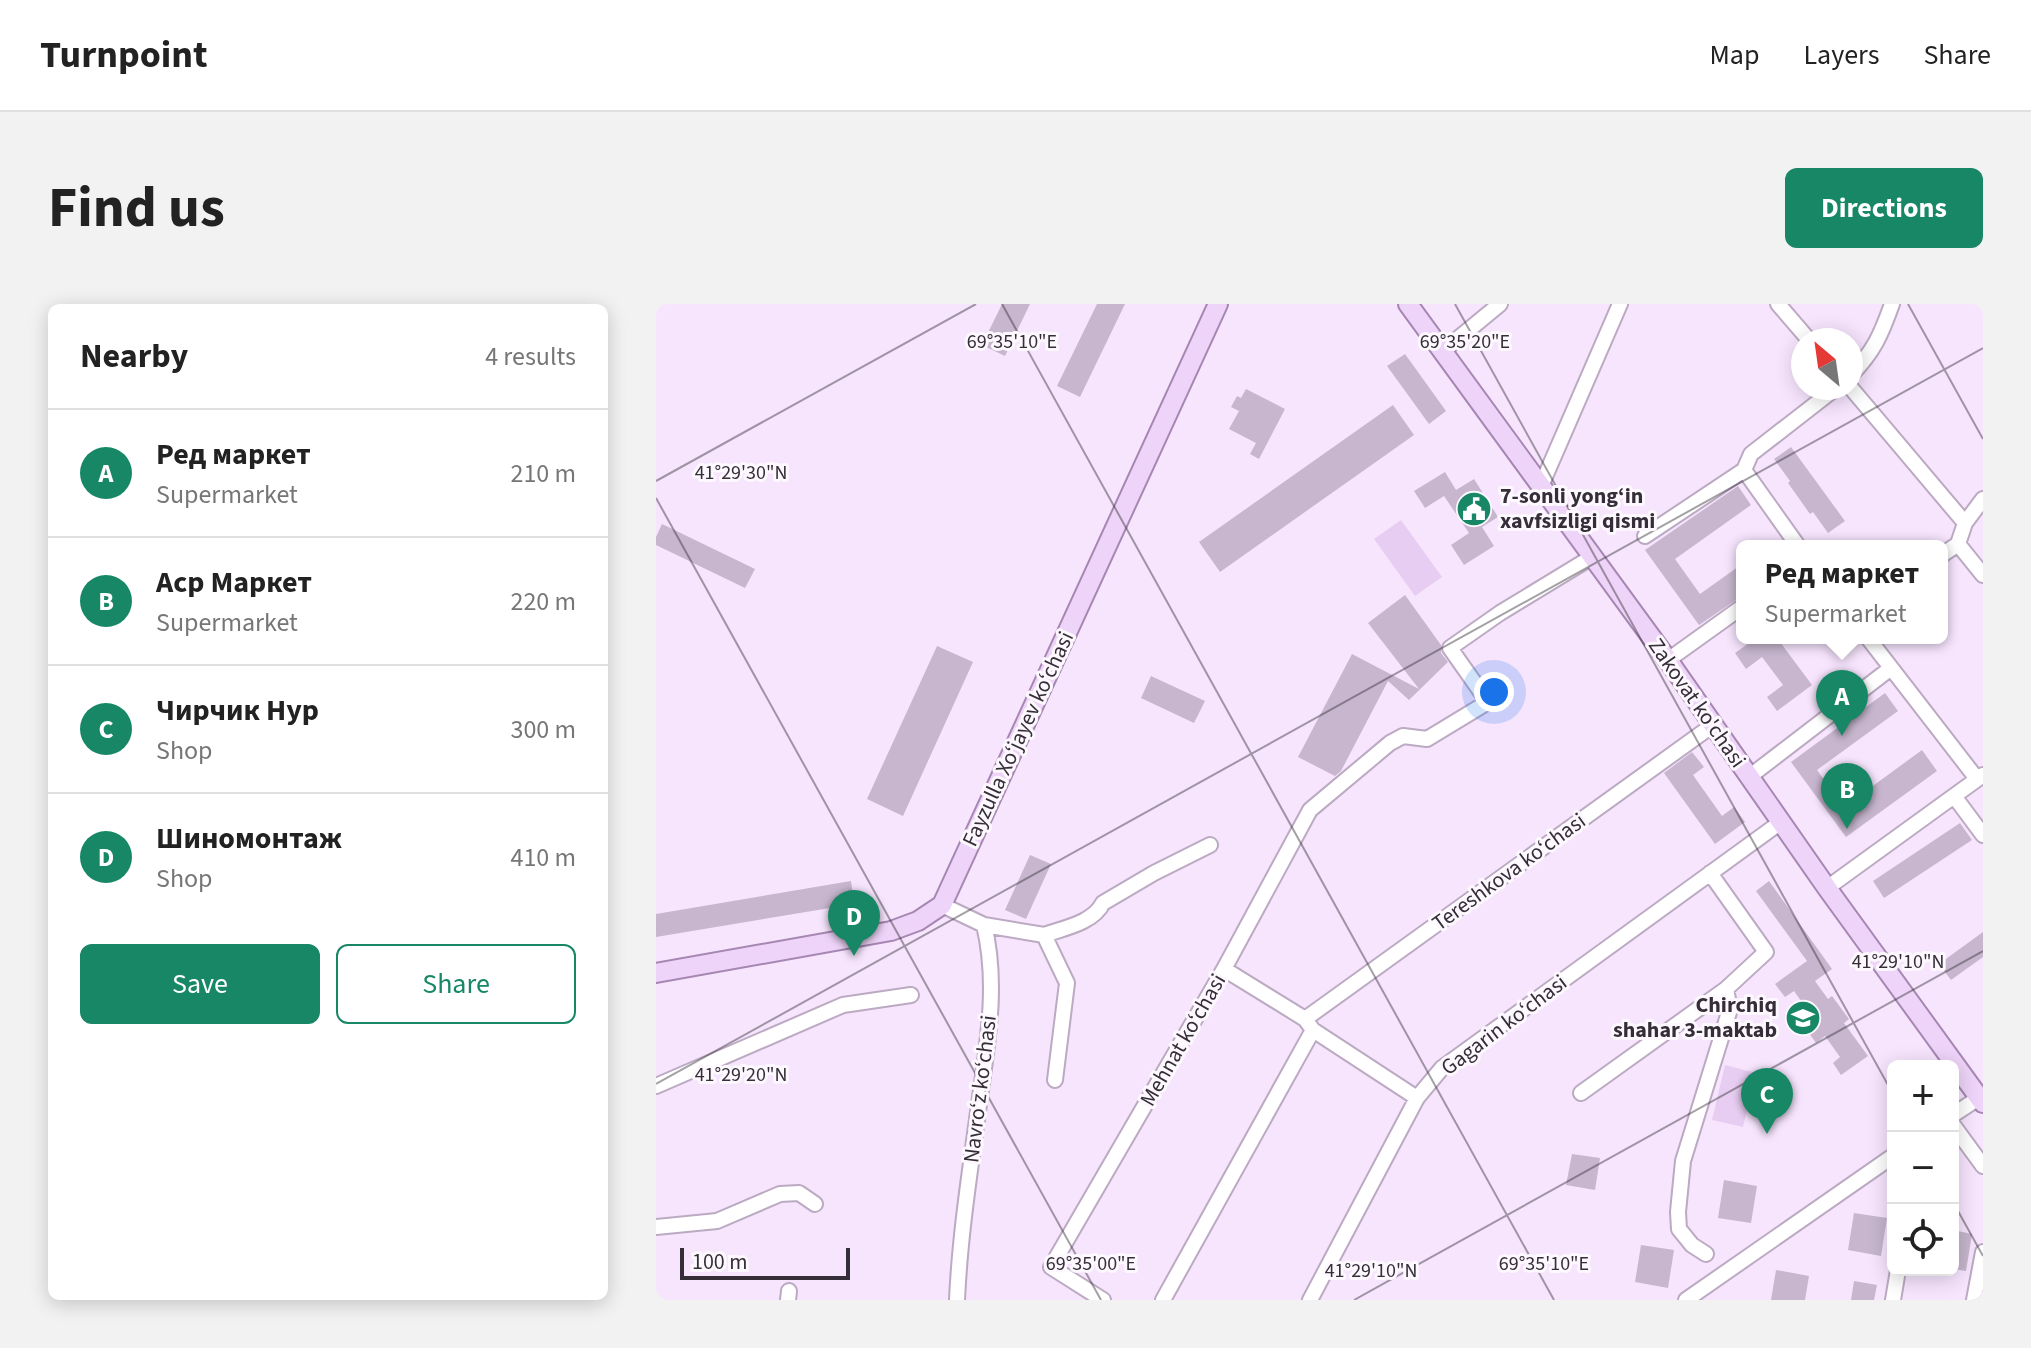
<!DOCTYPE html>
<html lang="en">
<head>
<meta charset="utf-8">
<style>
	body { margin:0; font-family:"Source Sans 3",sans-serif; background:#f2f2f2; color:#222 }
	.controls { position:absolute; right:24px; bottom:24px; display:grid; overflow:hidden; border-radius:12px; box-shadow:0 4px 20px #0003 }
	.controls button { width:72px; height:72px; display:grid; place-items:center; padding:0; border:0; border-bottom:2px solid #e0e0e0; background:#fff; color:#222; font:40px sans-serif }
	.compass { position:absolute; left:1135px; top:24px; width:72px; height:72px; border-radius:50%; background:#fff; box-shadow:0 4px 20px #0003; rotate:331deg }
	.scale { position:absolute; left:24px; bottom:20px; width:170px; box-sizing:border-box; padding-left:8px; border:4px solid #352e38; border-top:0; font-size:22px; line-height:28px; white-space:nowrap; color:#352e38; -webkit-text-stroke:6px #fcf8fd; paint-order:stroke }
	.you { position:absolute; left:838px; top:388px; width:28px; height:28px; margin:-20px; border:6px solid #fff; border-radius:50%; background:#1a73e8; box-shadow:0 0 0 12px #1a73e833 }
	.badge { display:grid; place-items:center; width:52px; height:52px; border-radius:50%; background:#178765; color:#fff; font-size:26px; font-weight:700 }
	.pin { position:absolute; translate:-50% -66px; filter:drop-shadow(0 2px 4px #0008) }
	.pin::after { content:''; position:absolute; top:42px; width:28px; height:24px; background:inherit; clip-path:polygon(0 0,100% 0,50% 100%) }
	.popup { position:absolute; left:1080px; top:236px; width:212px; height:104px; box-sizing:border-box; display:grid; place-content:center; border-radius:12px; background:#fff; filter:drop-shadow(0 2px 6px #0005); font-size:26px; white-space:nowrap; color:#767676 }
	.popup b { font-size:30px; color:#222 }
	.popup::after { content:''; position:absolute; left:50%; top:100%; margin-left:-16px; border:16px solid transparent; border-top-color:#fff }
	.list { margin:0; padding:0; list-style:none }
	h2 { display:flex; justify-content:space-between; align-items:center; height:104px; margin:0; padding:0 32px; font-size:34px }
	h2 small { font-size:26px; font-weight:400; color:#767676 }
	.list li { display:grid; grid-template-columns:52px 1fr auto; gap:24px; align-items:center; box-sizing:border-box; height:128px; padding:0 32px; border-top:2px solid #e0e0e0 }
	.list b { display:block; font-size:30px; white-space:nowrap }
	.list p { margin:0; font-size:26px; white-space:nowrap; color:#767676 }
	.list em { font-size:26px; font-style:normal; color:#767676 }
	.actions { display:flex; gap:16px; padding:24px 32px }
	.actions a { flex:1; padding:18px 0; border:2px solid #178765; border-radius:12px; text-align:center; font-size:28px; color:#178765 }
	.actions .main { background:#178765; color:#fff }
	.icon { flex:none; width:44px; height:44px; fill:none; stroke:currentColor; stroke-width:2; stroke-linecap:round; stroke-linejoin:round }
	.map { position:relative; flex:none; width:1327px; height:996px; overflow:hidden; border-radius:12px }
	header { display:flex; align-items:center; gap:48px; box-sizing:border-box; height:112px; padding:0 40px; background:#fff; border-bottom:2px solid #e0e0e0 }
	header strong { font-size:38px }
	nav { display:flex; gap:44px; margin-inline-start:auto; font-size:28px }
	.intro { display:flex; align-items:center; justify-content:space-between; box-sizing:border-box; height:192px; padding:0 48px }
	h1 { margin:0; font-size:56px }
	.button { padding:20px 36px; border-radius:12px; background:#178765; color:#fff; font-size:28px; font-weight:700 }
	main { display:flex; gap:48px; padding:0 48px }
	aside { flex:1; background:#fff; border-radius:12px; box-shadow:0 4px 20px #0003 }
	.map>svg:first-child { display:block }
	.green { fill:#e7cdf1 }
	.building { fill:#c7b6ce }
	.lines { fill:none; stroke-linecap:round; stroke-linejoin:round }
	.minor-casing { stroke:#bbaac2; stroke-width:18 }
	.major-casing { stroke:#a687b2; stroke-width:22 }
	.minor { stroke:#fff; stroke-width:14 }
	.major { stroke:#eed4f8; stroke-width:18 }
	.ticks { fill:none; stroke:#352e38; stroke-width:2; stroke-opacity:0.45 }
	.labels { text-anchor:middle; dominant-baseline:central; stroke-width:6; stroke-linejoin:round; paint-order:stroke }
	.poi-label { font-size:22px; font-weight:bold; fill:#352e38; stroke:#fcf8fd; text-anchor:start }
	.street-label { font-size:22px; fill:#352e38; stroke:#fcf8fd }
	.ticks-label { font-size:20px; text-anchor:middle; fill:#352e38; stroke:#fcf8fd; stroke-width:6; stroke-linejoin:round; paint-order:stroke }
</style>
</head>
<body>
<header>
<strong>Turnpoint</strong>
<nav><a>Map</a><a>Layers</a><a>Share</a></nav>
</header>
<div class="intro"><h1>Find us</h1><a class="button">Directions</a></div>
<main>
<aside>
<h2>Nearby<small>4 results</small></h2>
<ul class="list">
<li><span class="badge">A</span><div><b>Ред маркет</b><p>Supermarket</p></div><em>210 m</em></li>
<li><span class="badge">B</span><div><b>Аср Маркет</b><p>Supermarket</p></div><em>220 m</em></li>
<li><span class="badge">C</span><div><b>Чирчик Нур</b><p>Shop</p></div><em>300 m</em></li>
<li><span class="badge">D</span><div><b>Шиномонтаж</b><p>Shop</p></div><em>410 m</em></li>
</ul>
<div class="actions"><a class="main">Save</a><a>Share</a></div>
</aside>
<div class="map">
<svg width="1327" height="996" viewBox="0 0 1327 996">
	<rect width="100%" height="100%" fill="#f7e5fe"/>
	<path class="green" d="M 745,216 L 786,273 L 759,292 L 718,235 Z
		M 1069,761 L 1100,769 L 1087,823 L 1056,816 Z"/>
	<path class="building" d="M 346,0 L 374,0 L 349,52 L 326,41 Z
		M 441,0 L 469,0 L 424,93 L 401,82 Z
		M 749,50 L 790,107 L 773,120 L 731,62 Z
		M 590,85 L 629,105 L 603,155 L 594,150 L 600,139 L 573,125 L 583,107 L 575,103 L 581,92 L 585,94 Z
		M 737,101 L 758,131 L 564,268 L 543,238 Z
		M 1135,143 L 1189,217 L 1172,229 L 1157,208 L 1154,210 L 1132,179 L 1134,177 L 1118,155 Z
		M 789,168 L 800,186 L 818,175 L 842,213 L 826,223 L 838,242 L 808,261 L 795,241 L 813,229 L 788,192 L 769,204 L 758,187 Z
		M 1082,182 L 1095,201 L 1019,255 L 1044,290 L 1086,260 L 1086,292 L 1043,321 L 989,246 Z
		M 6,220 L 99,265 L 89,284 L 0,241 L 0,233 Z
		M 749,291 L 785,341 L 785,349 L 792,358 L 753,396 L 732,377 L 685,467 L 679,472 L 642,453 L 696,350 L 763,385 L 712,319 Z
		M 1100,334 L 1121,334 L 1156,381 L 1121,407 L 1111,393 L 1127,381 L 1106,353 L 1090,365 L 1079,349 Z
		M 281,342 L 317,358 L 247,512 L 211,495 Z
		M 495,372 L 549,397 L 538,419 L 485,394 Z
		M 1229,389 L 1242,407 L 1161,466 L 1188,503 L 1266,446 L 1281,467 L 1190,533 L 1135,458 Z
		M 1036,448 L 1048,463 L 1037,471 L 1066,512 L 1078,503 L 1089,518 L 1059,540 L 1008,469 Z
		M 1304,519 L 1316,536 L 1228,594 L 1217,577 Z
		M 374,551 L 395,560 L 370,615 L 349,606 Z
		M 195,577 L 198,600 L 0,633 L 0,610 Z
		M 1113,577 L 1176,665 L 1159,677 L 1172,695 L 1176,692 L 1193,715 L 1188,719 L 1212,752 L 1185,771 L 1177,759 L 1184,753 L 1169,732 L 1160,739 L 1143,715 L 1153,708 L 1138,687 L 1129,693 L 1119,680 L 1151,657 L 1100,587 Z
		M 1327,628 L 1327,653 L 1295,676 L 1283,660 Z
		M 916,850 L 944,854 L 939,886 L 910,881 Z
		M 1068,876 L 1101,882 L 1095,919 L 1062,914 Z
		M 1198,909 L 1231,914 L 1225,952 L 1192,946 Z
		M 1297,926 L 1316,930 L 1310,967 L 1297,965 Z
		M 985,941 L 1018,946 L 1012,984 L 979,978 Z
		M 1120,966 L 1153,972 L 1149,996 L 1115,996 Z
		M 1198,977 L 1221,981 L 1218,996 L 1195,996 Z"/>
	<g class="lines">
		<defs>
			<path id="minor" d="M 1122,0 L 1153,36
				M 787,47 L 844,0
				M 1195,71 C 1218,47 1225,31 1236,0
				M 1195,84 L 1309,219
				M 1088,166 L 1142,242
				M 885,182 L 964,0
				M 989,232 L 1088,166 L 1095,150 L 1180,84
				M 1302,240 L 1327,271
				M 1286,251 L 1302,240 L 1309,219 L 1327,195
				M 1212,334 L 1321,475
				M 1012,356 L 1086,303
				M 1093,473 L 1235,364
				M 1298,492 L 1327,531
				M 1171,584 L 1327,471
				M 286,601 L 328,621 C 342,678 332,736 324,793 C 315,861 304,928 301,996
				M 328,621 L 388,631 L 411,679 L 399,776
				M 388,631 C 408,624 437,619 447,599 L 498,569 L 554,541
				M 568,665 L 649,715 L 657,726 L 761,794
				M 649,715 L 1057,421
				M 0,782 L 187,701 L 255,691
				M 925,789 L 1070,685 L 1110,648 L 1054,569
				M 1297,811 L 1327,791
				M 1297,821 L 1327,862
				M 0,923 L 61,917 L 124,890 L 143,889 L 159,900
				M 1050,950 L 1036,941 L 1023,925 L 1022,908 L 1027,857 L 1074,705 L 1070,685
				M 132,996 L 133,987
				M 447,996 L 395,963 L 568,665 L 654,506 L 734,439 L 747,432 L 771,435 L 832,398 L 794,344 L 844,309 L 936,253
				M 507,996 L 657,726
				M 654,996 L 761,794 L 786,764 L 1125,518
				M 1030,996 L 1237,852
				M 1237,996 L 1242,966
				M 1318,996 L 1327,948"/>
			<path id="major" d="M 752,0 L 1012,356 L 1171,584 L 1327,799
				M 0,669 L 235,627 L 262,617 L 286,601 L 562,0"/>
		</defs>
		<use href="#minor" class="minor-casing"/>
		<use href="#major" class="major-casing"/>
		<use href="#minor" class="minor"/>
		<use href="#major" class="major"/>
	</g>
	<path class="ticks" d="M 346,0 L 898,996M 799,0 L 1237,790M 1252,0 L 1327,135M 0,177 L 320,0M 0,194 L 445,996M 0,780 L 1327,44M 1297,898 L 1327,952M 698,996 L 1327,647"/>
	<defs>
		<symbol id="civic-disc" viewBox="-11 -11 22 22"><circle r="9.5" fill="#178765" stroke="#fcf8fd"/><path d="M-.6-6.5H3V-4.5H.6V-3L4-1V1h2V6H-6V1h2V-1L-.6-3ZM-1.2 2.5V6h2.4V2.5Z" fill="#fff"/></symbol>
		<symbol id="school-disc" viewBox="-11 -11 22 22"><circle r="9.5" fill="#178765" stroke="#fcf8fd"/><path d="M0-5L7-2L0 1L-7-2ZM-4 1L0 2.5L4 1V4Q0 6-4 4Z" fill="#fff"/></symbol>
	</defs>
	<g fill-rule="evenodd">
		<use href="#civic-disc" x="798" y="185" width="40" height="40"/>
		<use href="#school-disc" x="1127" y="694" width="40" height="40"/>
	</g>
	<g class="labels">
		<g class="poi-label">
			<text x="844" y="192">7-sonli yong‘in<tspan x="844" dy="25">xavfsizligi qismi</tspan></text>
			<text x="1121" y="701" text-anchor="end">Chirchiq<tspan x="1121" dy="25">shahar 3-maktab</tspan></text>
		</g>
		<g class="street-label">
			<text transform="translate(1041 399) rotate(55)">Zakovat ko'chasi</text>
			<text transform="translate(362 435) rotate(-65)">Fayzulla Xo‘jayev ko‘chasi</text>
			<text transform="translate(853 568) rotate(-36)">Tereshkova ko‘chasi</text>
			<text transform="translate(848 721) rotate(-37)">Gagarin ko‘chasi</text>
			<text transform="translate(527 736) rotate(-60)">Mehnat ko‘chasi</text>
			<text transform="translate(324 785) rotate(-83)">Navro‘z ko‘chasi</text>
		</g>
	</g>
	<g class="ticks-label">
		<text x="356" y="44">69°35'10"E</text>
		<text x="809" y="44">69°35'20"E</text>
		<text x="85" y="175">41°29'30"N</text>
		<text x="1242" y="664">41°29'10"N</text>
		<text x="85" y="777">41°29'20"N</text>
		<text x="435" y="966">69°35'00"E</text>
		<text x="888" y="966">69°35'10"E</text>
		<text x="715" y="973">41°29'10"N</text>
	</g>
</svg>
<div class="controls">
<button>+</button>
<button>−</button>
<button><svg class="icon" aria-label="locate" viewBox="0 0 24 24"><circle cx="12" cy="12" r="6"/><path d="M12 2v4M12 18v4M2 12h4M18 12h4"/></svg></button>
</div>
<svg class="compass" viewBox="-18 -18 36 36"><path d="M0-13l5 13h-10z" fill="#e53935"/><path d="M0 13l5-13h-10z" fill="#767676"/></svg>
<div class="scale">100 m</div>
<div class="you"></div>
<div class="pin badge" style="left:1186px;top:432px">A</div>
<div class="popup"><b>Ред маркет</b>Supermarket</div>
<div class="pin badge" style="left:1191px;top:525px">B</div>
<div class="pin badge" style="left:1111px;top:830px">C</div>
<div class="pin badge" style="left:198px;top:652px">D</div>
</div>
</main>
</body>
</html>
